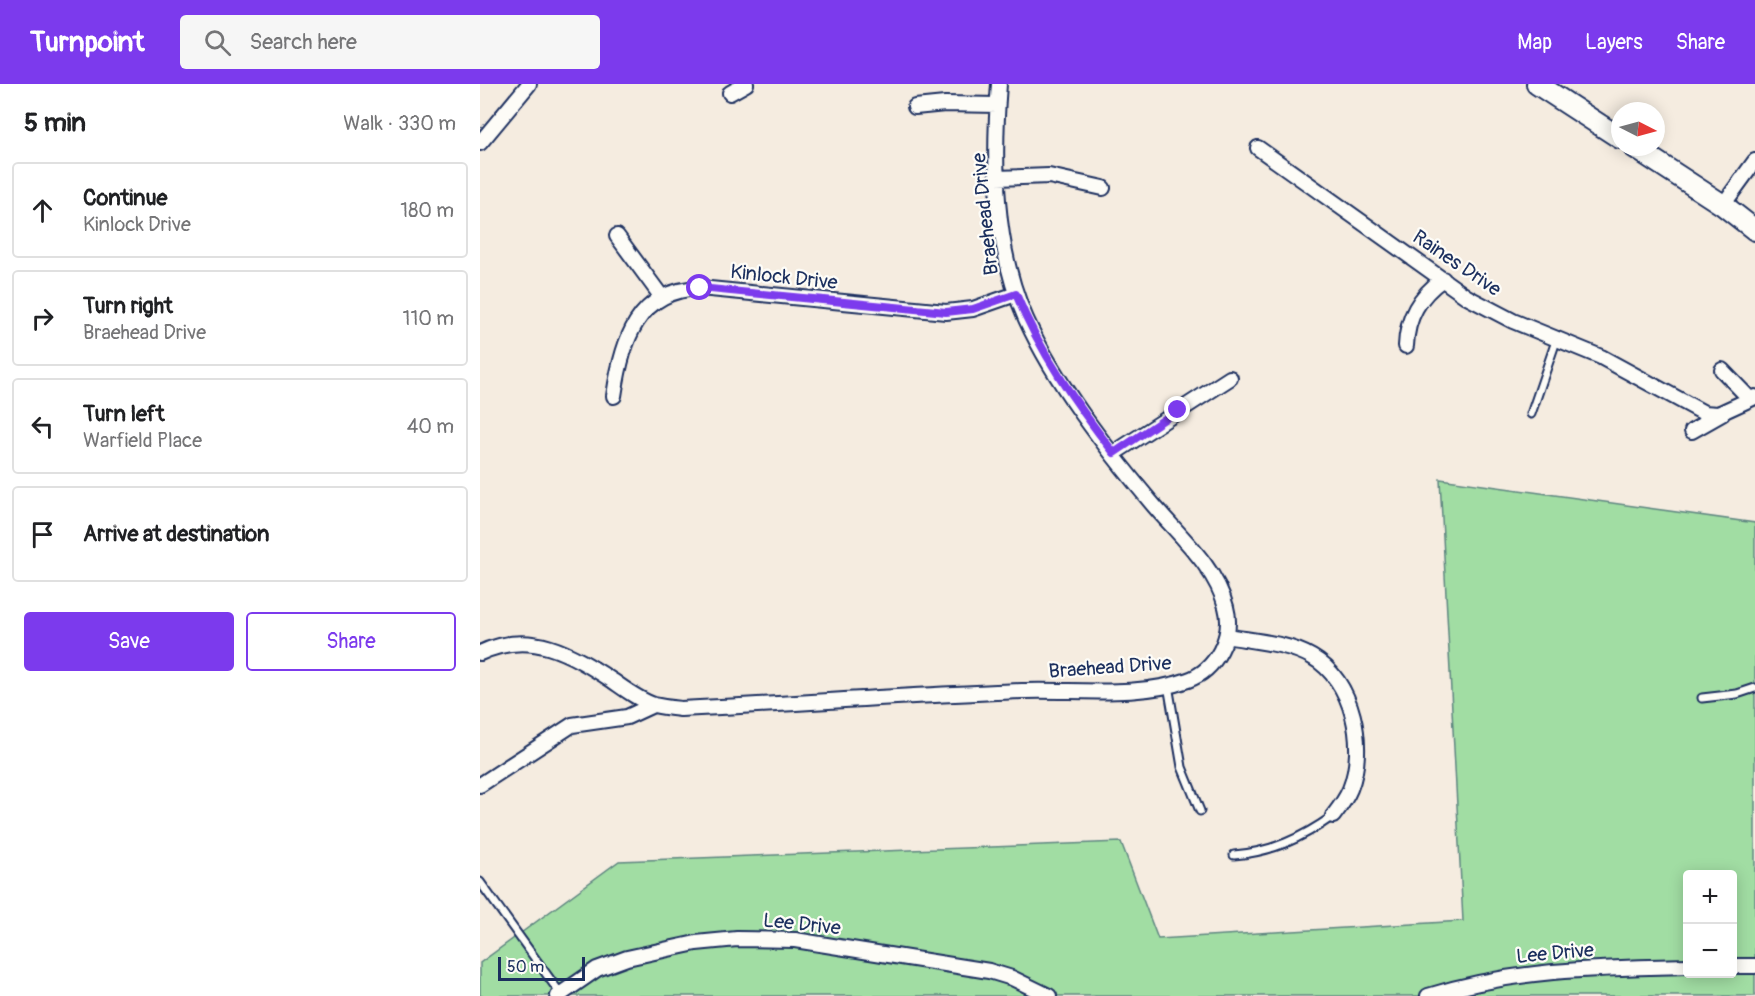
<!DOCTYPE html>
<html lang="en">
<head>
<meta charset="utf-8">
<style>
	body { margin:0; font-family:Pangolin,sans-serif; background:#f6f6f6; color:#202124 }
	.controls { position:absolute; right:18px; bottom:18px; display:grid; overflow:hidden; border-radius:6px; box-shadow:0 3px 15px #0003 }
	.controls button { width:54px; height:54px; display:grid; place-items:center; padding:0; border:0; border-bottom:2px solid #e0e0e0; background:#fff; color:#202124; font:30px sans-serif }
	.compass { position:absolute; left:1131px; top:18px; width:54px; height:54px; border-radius:50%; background:#fff; box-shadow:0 3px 15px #0003; rotate:96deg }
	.scale { position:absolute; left:18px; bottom:15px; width:87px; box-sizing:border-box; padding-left:6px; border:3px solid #1b2f5e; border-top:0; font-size:16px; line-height:21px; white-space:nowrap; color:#1b2f5e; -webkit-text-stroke:4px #fdfcf7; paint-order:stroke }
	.stop { position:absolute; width:18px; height:18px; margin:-14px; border:4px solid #7c3aed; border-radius:50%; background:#fff }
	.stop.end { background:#7c3aed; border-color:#fff; box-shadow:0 2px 6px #0008 }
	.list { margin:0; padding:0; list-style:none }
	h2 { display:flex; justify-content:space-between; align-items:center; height:78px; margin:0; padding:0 24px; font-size:26px }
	h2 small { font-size:20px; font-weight:400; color:#757577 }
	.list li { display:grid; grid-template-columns:39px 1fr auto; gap:18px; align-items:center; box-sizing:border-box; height:96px; margin:0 12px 12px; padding:0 12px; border:2px solid #e0e0e0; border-radius:6px }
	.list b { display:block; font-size:22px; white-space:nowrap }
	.list p { margin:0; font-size:20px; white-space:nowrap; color:#757577 }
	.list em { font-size:20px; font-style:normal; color:#757577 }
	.actions { display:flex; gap:12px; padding:18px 24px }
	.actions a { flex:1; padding:14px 0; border:2px solid #7c3aed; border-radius:6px; text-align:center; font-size:21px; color:#7c3aed }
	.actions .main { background:#7c3aed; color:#fff }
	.icon { flex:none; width:33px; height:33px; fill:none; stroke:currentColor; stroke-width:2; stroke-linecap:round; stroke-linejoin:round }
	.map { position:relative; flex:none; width:1275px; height:912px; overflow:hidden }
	header { display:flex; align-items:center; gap:36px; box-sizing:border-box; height:84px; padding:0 30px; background:#7c3aed; color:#fff }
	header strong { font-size:28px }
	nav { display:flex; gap:33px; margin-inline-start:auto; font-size:21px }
	.search { width:420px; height:54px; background:#f6f6f6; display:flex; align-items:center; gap:15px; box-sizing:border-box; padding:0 21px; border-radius:6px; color:#757577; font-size:22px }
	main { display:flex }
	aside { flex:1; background:#fff }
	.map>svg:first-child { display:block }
	.green { fill:#a1dda3; stroke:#5e8680; stroke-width:1.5; fill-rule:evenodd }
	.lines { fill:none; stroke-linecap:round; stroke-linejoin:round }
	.lane-casing { stroke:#1b2f5e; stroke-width:11 }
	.street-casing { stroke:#1b2f5e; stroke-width:18 }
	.secondary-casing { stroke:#1b2f5e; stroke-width:24 }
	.lane { stroke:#fdfcf7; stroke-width:7 }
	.street { stroke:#fdfcf7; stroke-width:14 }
	.secondary { stroke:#fdfcf7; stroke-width:20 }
	.route { stroke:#7c3aed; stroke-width:8 }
	.labels { text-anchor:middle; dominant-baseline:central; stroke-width:4.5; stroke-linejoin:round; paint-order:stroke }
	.street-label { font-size:20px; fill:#1b2f5e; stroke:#fdfcf7 }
</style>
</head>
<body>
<header>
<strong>Turnpoint</strong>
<div class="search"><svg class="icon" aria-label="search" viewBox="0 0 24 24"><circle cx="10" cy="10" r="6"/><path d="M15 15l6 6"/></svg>Search here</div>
<nav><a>Map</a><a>Layers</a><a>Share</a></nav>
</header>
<main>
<aside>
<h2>5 min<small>Walk · 330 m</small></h2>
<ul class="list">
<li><svg class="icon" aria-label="ahead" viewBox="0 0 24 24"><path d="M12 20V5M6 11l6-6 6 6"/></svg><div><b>Continue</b><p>Kinlock Drive</p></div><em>180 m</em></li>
<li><svg class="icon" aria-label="right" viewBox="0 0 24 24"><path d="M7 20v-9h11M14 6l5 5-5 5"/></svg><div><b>Turn right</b><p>Braehead Drive</p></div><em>110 m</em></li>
<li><svg class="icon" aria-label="left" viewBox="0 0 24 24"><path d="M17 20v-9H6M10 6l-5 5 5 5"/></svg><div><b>Turn left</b><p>Warfield Place</p></div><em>40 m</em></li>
<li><svg class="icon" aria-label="arrive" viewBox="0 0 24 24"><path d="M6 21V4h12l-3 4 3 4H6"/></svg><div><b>Arrive at destination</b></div></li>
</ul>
<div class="actions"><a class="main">Save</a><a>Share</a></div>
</aside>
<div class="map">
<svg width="1275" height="912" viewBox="0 0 1275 912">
	<rect width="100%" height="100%" fill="#f5ece0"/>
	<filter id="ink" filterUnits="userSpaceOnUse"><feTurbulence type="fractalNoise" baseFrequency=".0167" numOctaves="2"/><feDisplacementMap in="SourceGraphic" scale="12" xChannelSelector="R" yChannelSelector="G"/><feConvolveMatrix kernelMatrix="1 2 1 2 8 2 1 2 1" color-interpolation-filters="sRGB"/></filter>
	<g filter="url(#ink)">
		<path class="green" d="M 960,395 L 1275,439 L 1275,912 L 0,912 L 0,879 L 139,777 L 641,758 L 678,855 L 983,837 ZM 1208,790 L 1252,790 L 1252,890 L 1208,890 Z"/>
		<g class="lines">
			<defs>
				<path id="lane" d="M 1051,330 L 1077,254
					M 688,601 L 702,683 L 720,727
					M 1222,614 L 1257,610 L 1275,604
					M 754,771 C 792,768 822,754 853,732
					M 0,798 L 80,909"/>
				<path id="street" d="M 250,9 L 266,0
					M 435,23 L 465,20 L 517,21
					M 0,59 L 49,0
					M 778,64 L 987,213 L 1033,237 L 1121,273 L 1224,329 L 1238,330 L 1275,313
					M 517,94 L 569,92 L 623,104
					M 1243,121 L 1275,77
					M 137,152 L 181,212
					M 926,262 C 927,233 939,212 963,195
					M 1242,286 L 1270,315
					M 134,312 C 142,257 157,206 220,204 L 466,228 L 493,225 L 536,210
					M 1212,347 L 1242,330
					M 634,369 L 750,294
					M 746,552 C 773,557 808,559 832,573 C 873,596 887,662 870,705 C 866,715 860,723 853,732
					M 0,569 C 51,545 90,569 133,597 C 146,606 159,616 174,621 C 182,623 192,624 201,625 C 315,620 428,611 542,607 C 593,605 659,614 708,596 C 736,586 754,552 746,523 C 735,481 697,450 670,417 C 626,364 575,299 546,235 C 514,164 513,77 519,0
					M 0,701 L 92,641 L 147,633 L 173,621
					M 1252,882 L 1275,882
					M 78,912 L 117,885 L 147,874 L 216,859 L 257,855 L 315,856 L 509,887 L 532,894 L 569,912
					M 948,912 C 1035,885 1118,884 1208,882"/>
				<path id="secondary" d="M 1057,0 L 1140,54
					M 1154,63 L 1243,121 L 1275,146"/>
			</defs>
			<use href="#lane" class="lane-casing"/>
			<use href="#street" class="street-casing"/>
			<use href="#secondary" class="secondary-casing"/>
			<use href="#lane" class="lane"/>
			<use href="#street" class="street"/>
			<use href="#secondary" class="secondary"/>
		</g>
	</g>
	<g class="lines" filter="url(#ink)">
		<path class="route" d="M 220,204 L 466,228 L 493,225 L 536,210 C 560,268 595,319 634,369 L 698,326"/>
	</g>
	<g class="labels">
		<g class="street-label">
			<text transform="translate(505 130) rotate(-96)">Braehead Drive</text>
			<text transform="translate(977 179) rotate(34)">Raines Drive</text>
			<text transform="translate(304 193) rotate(6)">Kinlock Drive</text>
			<text transform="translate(630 583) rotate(-4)">Braehead Drive</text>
			<text transform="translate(322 840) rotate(6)">Lee Drive</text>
			<text transform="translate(1075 869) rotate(-5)">Lee Drive</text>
		</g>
	</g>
</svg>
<div class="controls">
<button>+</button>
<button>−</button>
</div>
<svg class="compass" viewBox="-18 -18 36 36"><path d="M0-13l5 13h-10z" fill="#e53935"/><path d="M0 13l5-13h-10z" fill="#757577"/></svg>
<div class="scale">50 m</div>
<div class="stop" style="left:220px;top:204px"></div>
<div class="stop end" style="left:698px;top:326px"></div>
</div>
</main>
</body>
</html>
